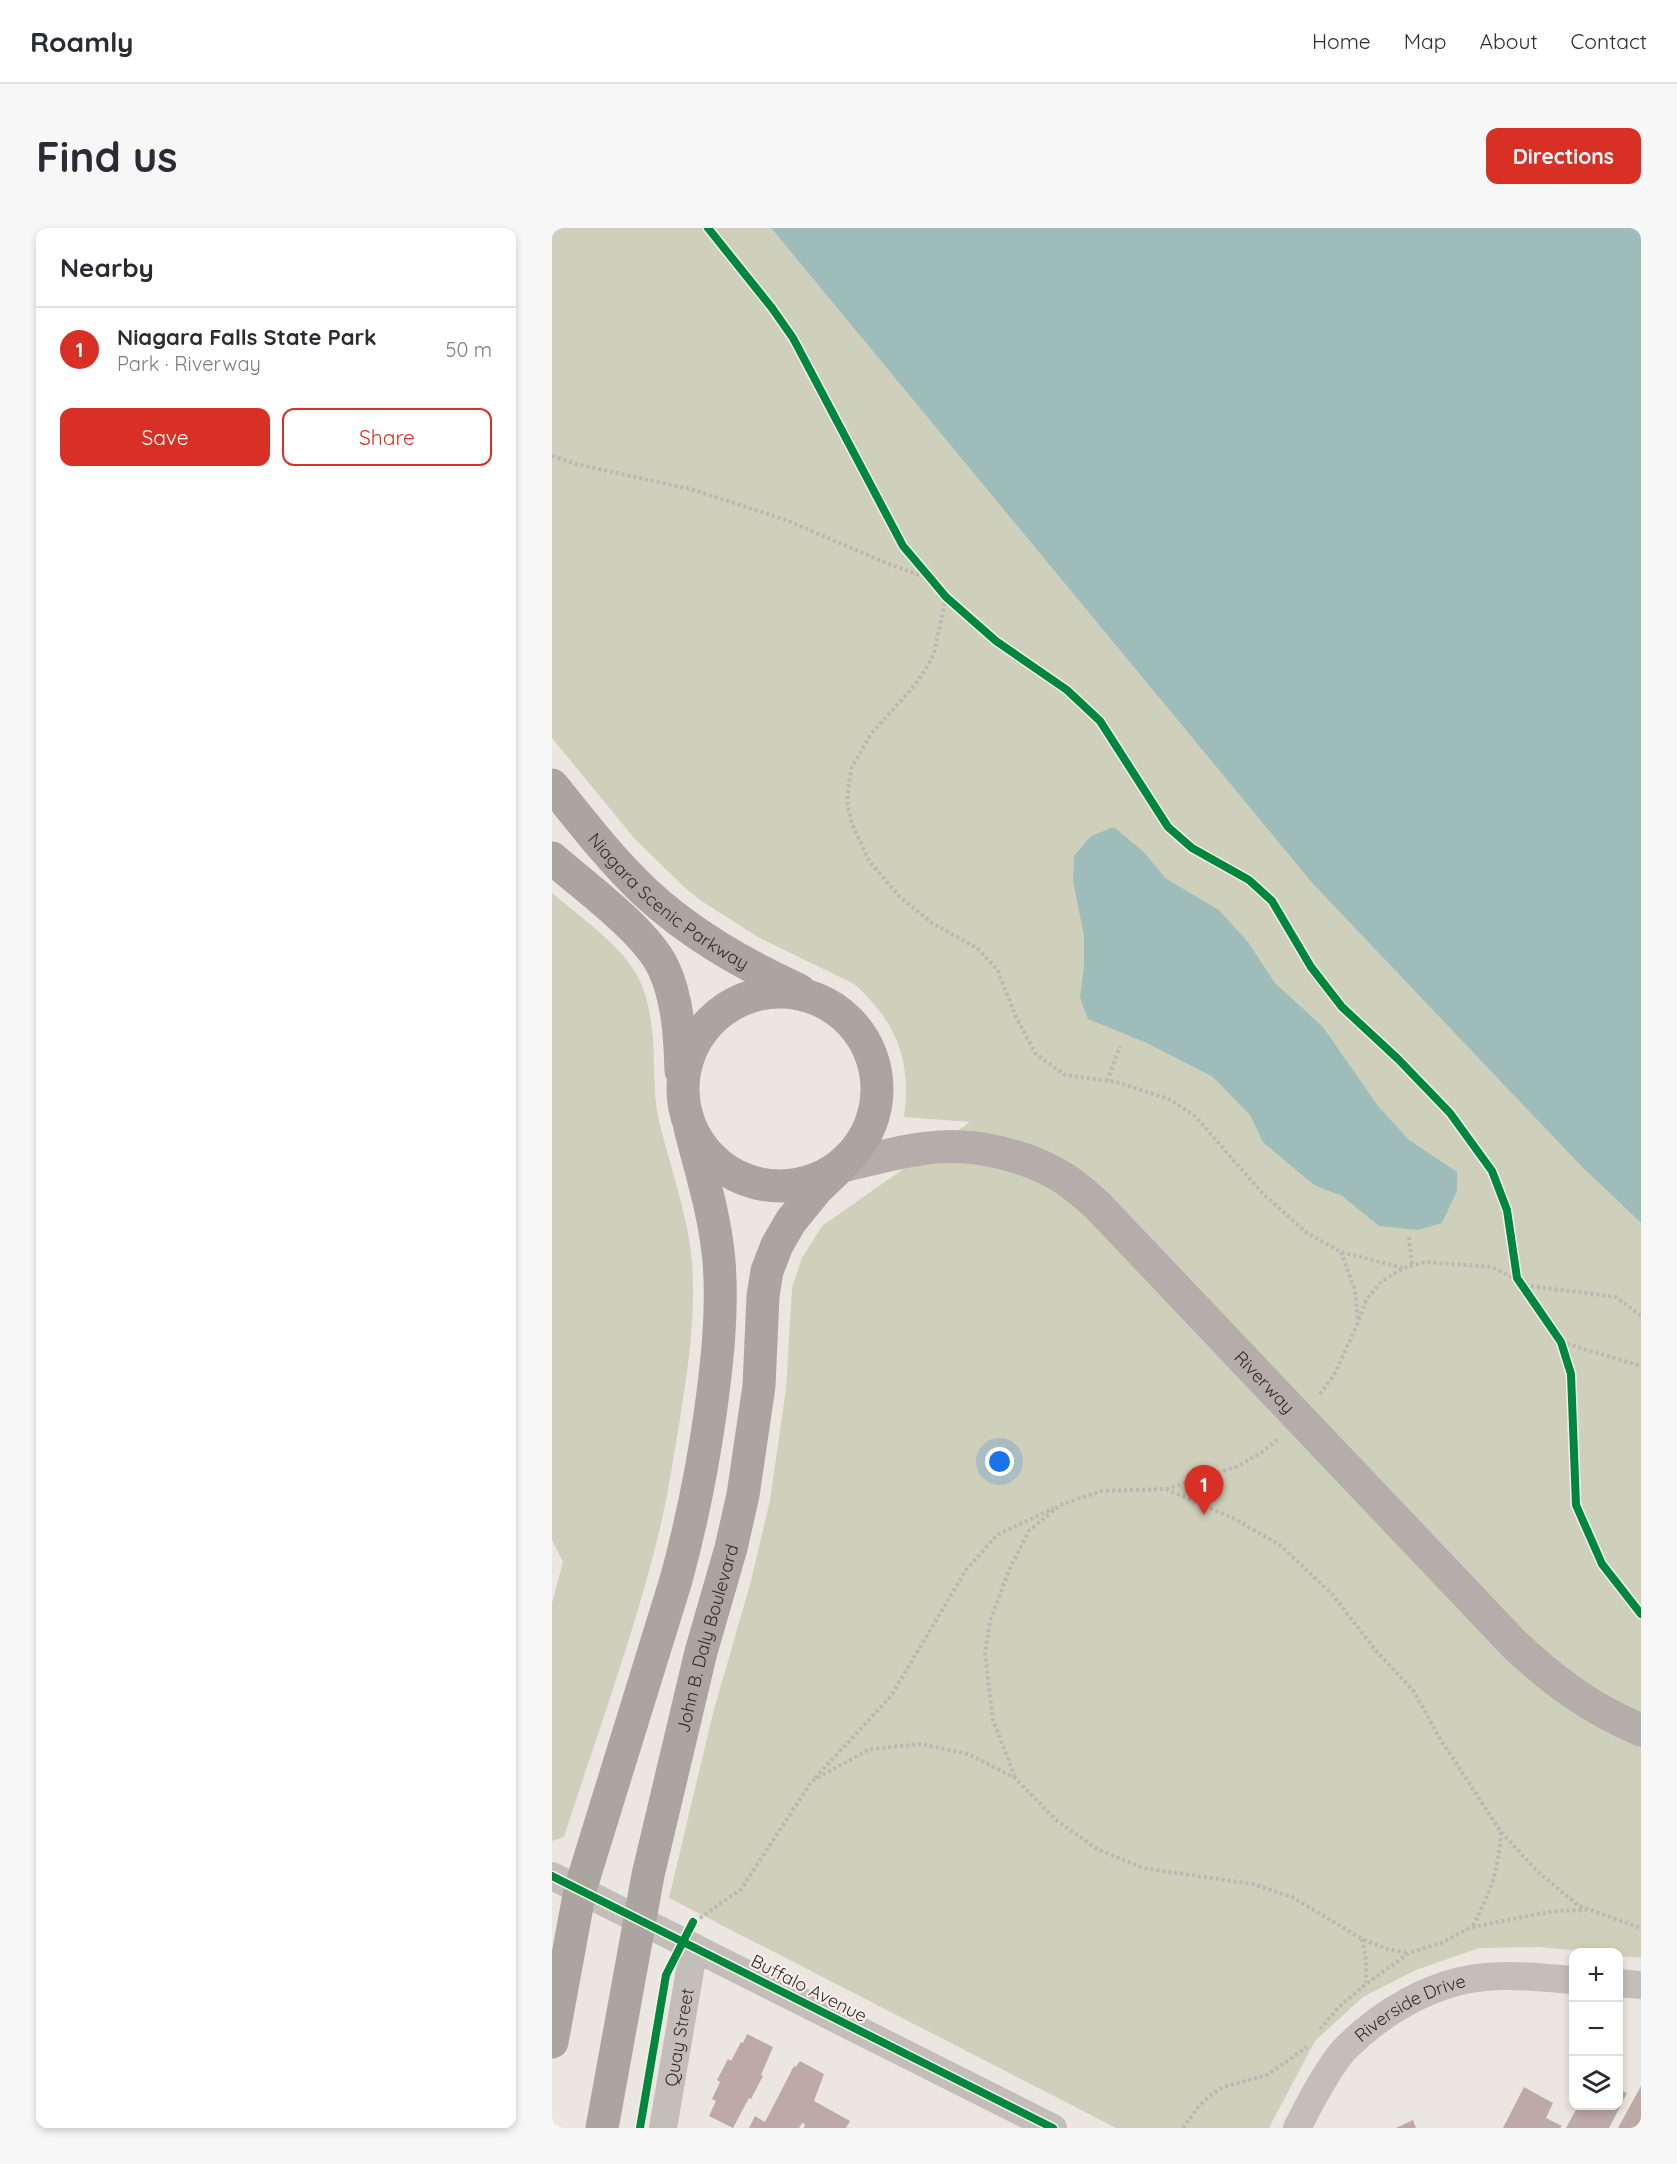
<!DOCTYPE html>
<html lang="en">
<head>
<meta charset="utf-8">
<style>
	body { margin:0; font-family:Quicksand,sans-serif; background:#f7f7f7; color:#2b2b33 }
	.controls { position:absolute; right:18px; bottom:18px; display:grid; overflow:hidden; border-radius:12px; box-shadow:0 3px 9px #0003 }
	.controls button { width:54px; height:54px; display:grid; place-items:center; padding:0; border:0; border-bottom:2px solid #e1e1e2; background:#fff; color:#2b2b33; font:30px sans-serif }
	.you { position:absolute; left:448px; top:1234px; width:21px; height:21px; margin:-15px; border:4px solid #fff; border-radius:50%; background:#1a73e8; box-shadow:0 0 0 9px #1a73e833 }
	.badge { display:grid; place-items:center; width:39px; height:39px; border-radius:50%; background:#d93025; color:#fff; font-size:20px; font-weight:700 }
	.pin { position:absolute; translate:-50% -50px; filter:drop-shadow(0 2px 3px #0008) }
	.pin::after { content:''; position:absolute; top:32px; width:21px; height:18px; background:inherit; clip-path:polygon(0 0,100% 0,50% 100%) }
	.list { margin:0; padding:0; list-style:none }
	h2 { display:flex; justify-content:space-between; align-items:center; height:78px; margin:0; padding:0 24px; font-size:26px }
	h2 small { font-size:20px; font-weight:400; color:#7c7c81 }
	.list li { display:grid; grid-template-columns:39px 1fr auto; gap:18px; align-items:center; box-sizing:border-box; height:84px; padding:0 24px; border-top:2px solid #e1e1e2 }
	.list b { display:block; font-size:22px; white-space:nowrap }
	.list p { margin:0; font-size:20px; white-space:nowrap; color:#7c7c81 }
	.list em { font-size:20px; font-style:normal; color:#7c7c81 }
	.actions { display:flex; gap:12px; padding:18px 24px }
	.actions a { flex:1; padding:14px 0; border:2px solid #d93025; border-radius:12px; text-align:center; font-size:21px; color:#d93025 }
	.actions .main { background:#d93025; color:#fff }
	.icon { flex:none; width:33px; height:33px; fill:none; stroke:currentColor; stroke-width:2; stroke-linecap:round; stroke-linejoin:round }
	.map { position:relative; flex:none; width:1089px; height:1900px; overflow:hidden; border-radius:12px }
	header { display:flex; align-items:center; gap:36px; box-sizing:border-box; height:84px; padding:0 30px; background:#fff; border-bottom:2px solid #e1e1e2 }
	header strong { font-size:28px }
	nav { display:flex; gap:33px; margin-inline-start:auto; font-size:21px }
	.intro { display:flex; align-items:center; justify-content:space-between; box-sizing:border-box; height:144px; padding:0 36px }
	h1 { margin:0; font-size:42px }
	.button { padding:15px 27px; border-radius:12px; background:#d93025; color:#fff; font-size:21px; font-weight:700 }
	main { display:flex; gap:36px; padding:0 36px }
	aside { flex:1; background:#fff; border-radius:12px; box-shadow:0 3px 9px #0003 }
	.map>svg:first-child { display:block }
	.green { fill:#ced0bb }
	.water { fill:#9ebdba }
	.building { fill:#beaaa4 }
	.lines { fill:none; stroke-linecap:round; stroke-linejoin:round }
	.path { stroke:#bdb6b2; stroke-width:4; stroke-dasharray:3 3; stroke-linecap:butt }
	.minor { stroke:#c4beba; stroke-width:28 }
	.major { stroke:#b4ada9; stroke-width:33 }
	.highway { stroke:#aba59f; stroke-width:33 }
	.cycleway-casing { stroke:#f8f0e8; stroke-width:11 }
	.cycleway { stroke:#00873e; stroke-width:8 }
	.labels { text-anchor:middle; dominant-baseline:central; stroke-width:4.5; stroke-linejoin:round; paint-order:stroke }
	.street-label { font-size:18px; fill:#352c28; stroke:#f8f0e8 }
</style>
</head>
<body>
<header>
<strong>Roamly</strong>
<nav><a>Home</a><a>Map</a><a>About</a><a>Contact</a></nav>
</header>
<div class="intro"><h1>Find us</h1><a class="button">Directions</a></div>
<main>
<aside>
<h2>Nearby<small></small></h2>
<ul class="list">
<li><span class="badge">1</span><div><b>Niagara Falls State Park</b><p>Park · Riverway</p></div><em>50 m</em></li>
</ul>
<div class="actions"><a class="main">Save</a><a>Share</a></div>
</aside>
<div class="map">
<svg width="1089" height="1900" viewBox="0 0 1089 1900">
	<rect width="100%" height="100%" fill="#ece6e0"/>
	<path class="green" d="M 0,0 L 219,0 L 761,656 L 1029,938 L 1089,995 L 1089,1730 L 1067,1728 L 1066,1724 L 1037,1724 L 988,1719 L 927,1720 L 864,1742 L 811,1769 L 763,1813 L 717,1900 L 564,1900 L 117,1670 L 161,1485 L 199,1353 L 218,1272 L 234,1161 L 240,1060 L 250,1030 L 270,998 L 418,894 L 352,889 C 360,833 344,793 302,756 L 206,709 L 148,672 L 131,658 L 82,610 L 0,510 Z
		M 0,665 C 25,686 72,720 86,749 C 96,768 99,791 101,812 C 103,837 101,863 106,888 C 117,937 136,985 140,1035 C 144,1088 136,1140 128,1191 C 122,1226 117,1261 109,1296 C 84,1402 45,1505 12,1609 L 0,1613 L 0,1375 L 11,1334 L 0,1312 Z"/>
	<path class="water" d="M 219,0 L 1089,0 L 1089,995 L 1029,938 L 761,656 Z
		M 562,599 L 593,625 L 613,650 L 667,682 L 696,714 L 723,755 L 771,799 L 826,878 L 857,912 L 905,944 L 905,963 L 890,995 L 866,1002 L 827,998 L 790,968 L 762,957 L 711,914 L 698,887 L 661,849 L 595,815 L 536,791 L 528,770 L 532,738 L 532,708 L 521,653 L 522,628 L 539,608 Z"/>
	<path class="building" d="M 195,1806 L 221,1819 L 209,1847 L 211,1848 L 199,1871 L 197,1870 L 181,1900 L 157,1888 L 164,1873 L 160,1871 L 168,1854 L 165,1852 L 176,1831 L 179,1833 L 189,1814 L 191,1815 Z
		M 248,1833 L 272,1846 L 262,1873 L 298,1893 L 294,1900 L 252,1900 L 253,1896 L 250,1895 L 247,1900 L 197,1900 L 203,1888 L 213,1894 L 242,1838 L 244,1839 Z
		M 1089,1858 L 1089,1900 L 1066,1900 Z
		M 972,1859 L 1001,1875 L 994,1890 L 1010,1898 L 1008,1900 L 951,1900 Z
		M 1066,1861 L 1075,1865 L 1057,1900 L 1014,1900 L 1026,1878 L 1066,1878 Z
		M 861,1892 L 864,1900 L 844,1900 Z"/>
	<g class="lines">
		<path class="path" d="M 0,228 L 24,236 L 142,262 L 234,292 L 334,335 L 379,351
			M 394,369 L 382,425 L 374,441 L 362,458 L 319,506 L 299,541 L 295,574 L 300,596 L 317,633 L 348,669 L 380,695 L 425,720 L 445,741 L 464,789 L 484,826 L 513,847 L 564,854 L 617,871 L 643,888 L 711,966 L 755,1005 L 789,1024 L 851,1040
			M 555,853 L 568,818
			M 857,1009 L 860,1038
			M 789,1024 L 803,1062 L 806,1092
			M 1009,1114 L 1089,1138
			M 768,1166 L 782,1147 L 806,1095 L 814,1072 L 829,1054 L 851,1040 L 874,1034 L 940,1039 L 978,1058 L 1064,1069 L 1089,1088
			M 614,1261 L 681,1290 L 728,1317 L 780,1366 L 824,1423 L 861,1462 L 887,1509 L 949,1604 L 985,1643 L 1027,1678 L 1089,1700
			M 463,1549 L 441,1492 L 433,1425 L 438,1393 L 458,1340 L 477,1303 L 508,1277 L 550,1263 L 614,1261 L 684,1239 L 710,1224 L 726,1211
			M 263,1550 L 339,1468 L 414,1342 L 445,1307 L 502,1280
			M 148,1690 L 189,1661 L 260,1553 L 318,1521 L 369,1516 L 416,1526 L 463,1550 L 503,1591 L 545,1621 L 591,1640 L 701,1656 L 740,1669 L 810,1711 L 835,1721 L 857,1725
			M 921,1698 C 939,1662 946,1645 949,1604
			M 810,1711 L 814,1732 L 814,1755
			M 768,1801 L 787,1779 L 814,1756 L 857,1725 L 889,1715 L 920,1699 L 1002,1683 L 1034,1682
			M 631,1900 L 646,1879 L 659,1867 L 671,1859 L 715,1847 L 755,1819"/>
		<g class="minor">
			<path d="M 0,1648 L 501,1900"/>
			<path d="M 1066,1755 L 1089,1757"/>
			<path id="s1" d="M 111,1900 L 142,1719"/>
			<path id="s2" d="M 745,1900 C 757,1877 776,1839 793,1821 C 829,1784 882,1753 934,1749 C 963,1746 993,1750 1022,1752"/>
		</g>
		<path class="major" id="s3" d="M 290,938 C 318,932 347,923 376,920 C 421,914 475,927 513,951 C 525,959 535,968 546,978 L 962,1416 C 1001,1453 1039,1481 1089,1502"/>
		<g class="highway">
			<path id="s4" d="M 0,557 C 30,594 58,631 93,664 C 138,706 191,736 247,762"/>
			<path d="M 0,630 C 32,658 93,702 111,739 C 126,770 128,809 129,843"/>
			<circle cx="228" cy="861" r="97"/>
			<path d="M 0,1814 L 28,1662 L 124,1352 C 139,1297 150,1243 158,1187 C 165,1136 171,1085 167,1033 C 163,987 149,943 138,900"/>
			<path id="s5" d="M 50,1900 L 96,1647 L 149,1424 L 179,1320 L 191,1267 L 207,1158 L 211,1068 L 215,1043 L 225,1017 L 239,993 L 265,961 L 288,939"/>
		</g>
		<defs>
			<path id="cycleway" d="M 156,0 L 220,80 L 241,110 L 351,318 L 379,351 L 394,369 L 444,413 L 515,462 L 548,493 L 616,599 L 640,620 L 697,652 L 720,673 L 759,739 L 790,779 L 846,831 L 898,885 L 940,943 L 955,982 L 965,1050 L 1009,1114 L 1019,1146 L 1024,1277 L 1050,1336 L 1089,1386
				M 0,1648 L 501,1900
				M 88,1900 L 114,1747 L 141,1694"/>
		</defs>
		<use href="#cycleway" class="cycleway-casing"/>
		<use href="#cycleway" class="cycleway"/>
	</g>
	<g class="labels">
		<g class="street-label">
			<text stroke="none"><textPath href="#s4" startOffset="166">Niagara Scenic Parkway</textPath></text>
			<text stroke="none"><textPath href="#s3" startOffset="516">Riverway</textPath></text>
			<text stroke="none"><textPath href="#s5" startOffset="501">John B. Daly Boulevard</textPath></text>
			<text transform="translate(257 1760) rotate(27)">Buffalo Avenue</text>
			<text stroke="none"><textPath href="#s2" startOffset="171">Riverside Drive</textPath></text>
			<text stroke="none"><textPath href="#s1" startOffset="92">Quay Street</textPath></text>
		</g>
	</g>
</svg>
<div class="controls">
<button>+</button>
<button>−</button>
<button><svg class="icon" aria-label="layers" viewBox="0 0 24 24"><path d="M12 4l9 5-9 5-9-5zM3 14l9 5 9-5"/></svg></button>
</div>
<div class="you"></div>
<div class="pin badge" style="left:652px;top:1287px">1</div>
</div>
</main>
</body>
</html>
